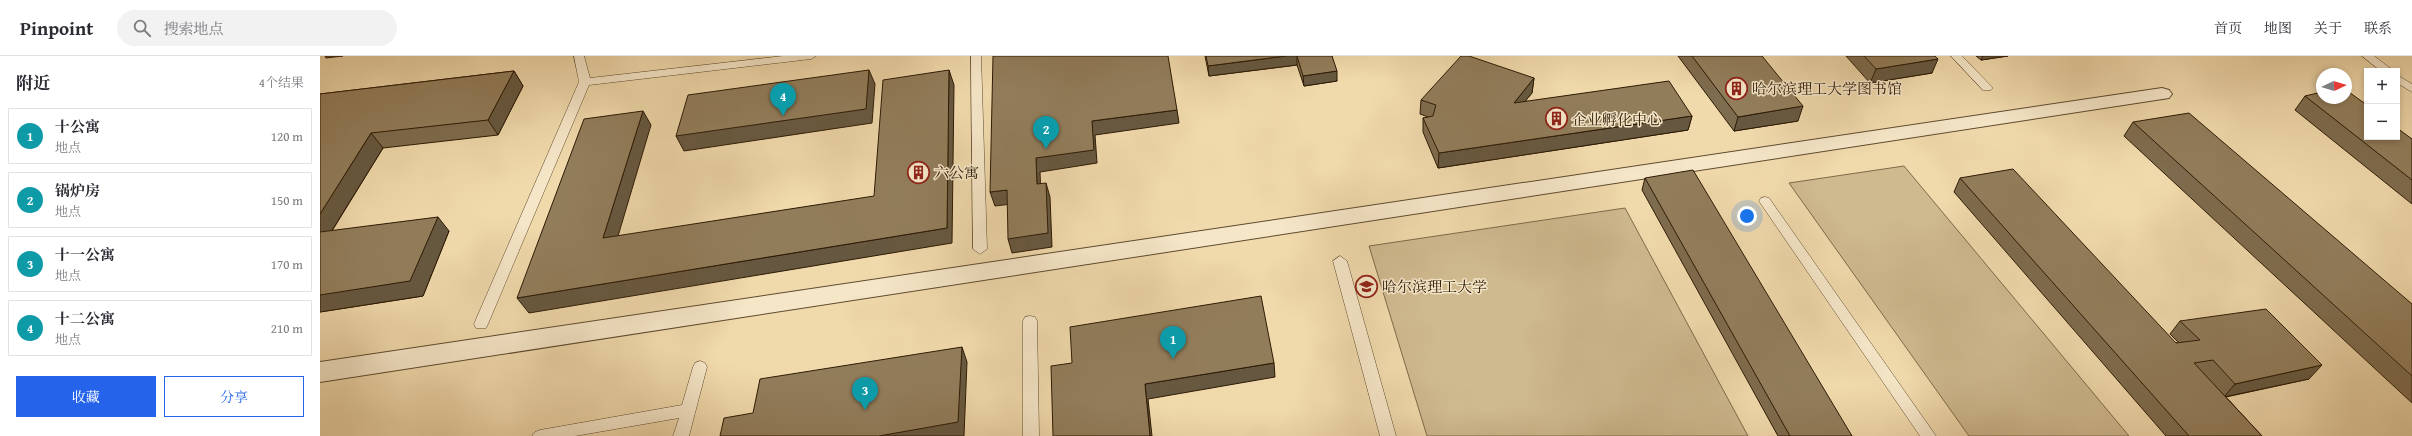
<!DOCTYPE html>
<html lang="zh">
<head>
<meta charset="utf-8">
<style>
	body { margin:0; font-family:"Gentium Book Plus","Noto Serif SC",serif; background:#f2f2f3; color:#2b2b33 }
	.controls { position:absolute; right:12px; top:12px; display:grid; overflow:hidden; border-radius:0px; box-shadow:0 2px 6px #0003 }
	.controls button { width:36px; height:36px; display:grid; place-items:center; padding:0; border:0; border-bottom:1px solid #e1e1e2; background:#fff; color:#2b2b33; font:20px sans-serif }
	.compass { position:absolute; left:1996px; top:12px; width:36px; height:36px; border-radius:50%; background:#fff; box-shadow:0 2px 6px #0003; rotate:86deg }
	.you { position:absolute; left:1427px; top:160px; width:14px; height:14px; margin:-10px; border:3px solid #fff; border-radius:50%; background:#1a73e8; box-shadow:0 0 0 6px #1a73e833 }
	.badge { display:grid; place-items:center; width:26px; height:26px; border-radius:50%; background:#2563eb; color:#fff; font-size:13px; font-weight:700 }
	.pin { position:absolute; translate:-50% -33px; filter:drop-shadow(0 1px 2px #0008) }
	.pin::after { content:''; position:absolute; top:21px; width:14px; height:12px; background:inherit; clip-path:polygon(0 0,100% 0,50% 100%) }
	.list { margin:0; padding:0; list-style:none }
	h2 { display:flex; justify-content:space-between; align-items:center; height:52px; margin:0; padding:0 16px; font-size:17px }
	h2 small { font-size:13px; font-weight:400; color:#7c7c81 }
	.list li { display:grid; grid-template-columns:26px 1fr auto; gap:12px; align-items:center; box-sizing:border-box; height:56px; margin:0 8px 8px; padding:0 8px; border:1px solid #e1e1e2; border-radius:0px }
	.list b { display:block; font-size:15px; white-space:nowrap }
	.list p { margin:0; font-size:13px; white-space:nowrap; color:#7c7c81 }
	.list em { font-size:13px; font-style:normal; color:#7c7c81 }
	.actions { display:flex; gap:8px; padding:12px 16px }
	.actions a { flex:1; padding:9px 0; border:1px solid #2563eb; border-radius:0px; text-align:center; font-size:14px; color:#2563eb }
	.actions .main { background:#2563eb; color:#fff }
	.icon { flex:none; width:22px; height:22px; fill:none; stroke:currentColor; stroke-width:2; stroke-linecap:round; stroke-linejoin:round }
	.map { position:relative; flex:none; width:2092px; height:380px; overflow:hidden }
	header { display:flex; align-items:center; gap:24px; box-sizing:border-box; height:56px; padding:0 20px; background:#fff; border-bottom:1px solid #e1e1e2 }
	header strong { font-size:19px }
	nav { display:flex; gap:22px; margin-inline-start:auto; font-size:14px }
	.search { width:280px; height:36px; background:#f2f2f3; display:flex; align-items:center; gap:10px; box-sizing:border-box; padding:0 14px; border-radius:22px; color:#7c7c81; font-size:15px }
	main { display:flex }
	aside { flex:1; background:#fff }
	.map>svg:first-child { display:block }
	.green { fill:#cfb98f; stroke:#7e6a4a }
	.lines { fill:none; stroke-linecap:round; stroke-linejoin:round }
	.lane-casing { stroke:#5e4a2e; stroke-width:1 }
	.street-casing { stroke:#5e4a2e; stroke-width:2 }
	.lane { fill:#f5e6c8; fill-rule:evenodd }
	.street { fill:#f5e6c8; fill-rule:evenodd }
	.wall { fill:#7e6c4e; stroke:#2d1a05 }
	.shaded-wall { fill:#665840; stroke:#2d1a05 }
	.building { fill:#927d5b; stroke:#2d1a05 }
	.labels { text-anchor:middle; dominant-baseline:central; stroke-width:3; stroke-linejoin:round; paint-order:stroke }
	.poi-label { font-size:15px; fill:#2d1a05; stroke:#f5e6c8; text-anchor:start }
</style>
</head>
<body>
<header>
<strong>Pinpoint</strong>
<div class="search"><svg class="icon" aria-label="search" viewBox="0 0 24 24"><circle cx="10" cy="10" r="6"/><path d="M15 15l6 6"/></svg>搜索地点</div>
<nav><a>首页</a><a>地图</a><a>关于</a><a>联系</a></nav>
</header>
<main>
<aside>
<h2>附近<small>4个结果</small></h2>
<ul class="list">
<li><span class="badge" style="background:#0f9aa8">1</span><div><b>十公寓</b><p>地点</p></div><em>120 m</em></li>
<li><span class="badge" style="background:#0f9aa8">2</span><div><b>锅炉房</b><p>地点</p></div><em>150 m</em></li>
<li><span class="badge" style="background:#0f9aa8">3</span><div><b>十一公寓</b><p>地点</p></div><em>170 m</em></li>
<li><span class="badge" style="background:#0f9aa8">4</span><div><b>十二公寓</b><p>地点</p></div><em>210 m</em></li>
</ul>
<div class="actions"><a class="main">收藏</a><a>分享</a></div>
</aside>
<div class="map">
<svg width="2092" height="380" viewBox="0 0 2092 380">
	<rect width="100%" height="100%" fill="#f0d9ab"/>
	<filter id="stains"><feTurbulence type="fractalNoise" baseFrequency=".005" numOctaves="4"/><feColorMatrix values="0 0 0 0 .2 0 0 0 0 .09 0 0 0 0 .02 0 0 0 .5 -.17"/></filter>
	<radialGradient id="worn" r=".72"><stop offset=".6" stop-color="#630" stop-opacity="0"/><stop offset="1" stop-color="#630" stop-opacity=".3"/></radialGradient>
	<path class="green" d="M 1584,110 L 1809,380 L 1649,380 L 1469,127 Z
		M 1305,152 L 1428,380 L 1107,380 L 1049,190 Z"/>
	<g class="lines">
		<defs>
			<path id="lane" d="M 254,0 L 264,0 L 270,22 L 463,0 L 496,0 L 491,3 L 269,29 L 168,268 L 166,272 L 156,272 L 154,268 L 259,26 Z
				M 651,0 L 661,0 L 667,193 L 660,198 L 653,193 Z
				M 1631,0 L 1642,0 L 1671,30 L 1673,32 L 1671,34 L 1663,34 Z
				M 2042,0 L 2054,0 L 2074,15 L 2061,15 Z
				M 2077,19 L 2092,28 L 2092,36 L 2077,27 Z
				M 1445,141 L 1449,142 L 1616,380 L 1600,380 L 1441,148 L 1439,145 L 1441,142 Z
				M 1020,200 L 1027,205 L 1076,380 L 1060,380 L 1013,205 Z
				M 710,260 L 715,261 L 717,265 L 719,380 L 703,380 L 703,265 L 705,261 Z
				M 380,305 L 385,307 L 387,311 L 369,380 L 353,380 L 359,362 L 255,380 L 212,380 L 215,376 L 220,374 L 362,349 L 373,311 L 375,307 Z"/>
			<path id="street" d="M 1842,32 L 1849,34 L 1852,38 L 1849,42 L 0,326 L 0,306 Z"/>
		</defs>
		<use href="#lane" class="lane-casing"/>
		<use href="#street" class="street-casing"/>
		<use href="#lane" class="lane"/>
		<use href="#street" class="street"/>
	</g>
	<path class="wall" d="M 885,0 L 1012,0 L 1017,25 L 984,30 L 977,9 L 889,20 Z
		M 1358,0 L 1442,0 L 1478,65 L 1414,75 Z
		M 1526,0 L 1615,0 L 1612,17 L 1550,27 Z
		M 1656,0 L 1688,0 L 1661,4 Z
		M 194,15 L 203,30 L 178,79 L 63,92 L 12,175 L 129,175 L 103,240 L 0,256 L 0,38 Z
		M 1214,22 L 1212,37 L 1205,45 L 1372,60 L 1368,74 L 1118,112 L 1103,76 L 1103,62 L 1108,61 L 1100,58 L 1101,44 Z
		M 1985,40 L 2092,83 L 2092,148 L 1975,54 Z
		M 1813,66 L 2092,248 L 2092,347 L 1804,80 Z
		M 1325,122 L 1532,380 L 1458,380 L 1322,134 Z
		M 1640,122 L 1856,287 L 1858,286 L 1850,278 L 1860,265 L 1989,323 L 1906,341 L 1942,380 L 1846,380 L 1634,136 Z"/>
	<path class="shaded-wall" d="M 5,0 L 23,0 L 6,2 Z
		M 966,0 L 977,0 L 977,9 L 889,20 L 888,10 Z
		M 1663,0 L 1688,0 L 1661,4 Z
		M 1618,3 L 1612,17 L 1550,27 L 1556,13 Z
		M 549,14 L 555,28 L 552,67 L 364,95 L 356,80 Z
		M 629,14 L 634,29 L 632,187 L 209,257 L 197,242 L 627,172 Z
		M 194,15 L 203,30 L 178,79 L 168,64 Z
		M 1017,15 L 1017,25 L 984,30 L 983,20 Z
		M 1214,22 L 1212,37 L 1192,61 L 1194,47 Z
		M 1483,50 L 1478,65 L 1414,75 L 1418,61 Z
		M 857,54 L 859,67 L 775,79 L 777,107 L 720,116 L 721,142 L 717,128 L 716,102 L 772,65 Z
		M 323,55 L 331,69 L 293,197 L 283,182 Z
		M 1372,60 L 1368,74 L 1118,112 L 1119,97 Z
		M 51,77 L 63,92 L 1,192 L 0,191 L 0,158 Z
		M 726,127 L 730,141 L 732,191 L 692,197 L 688,183 Z
		M 687,134 L 692,148 L 675,150 L 670,136 Z
		M 118,161 L 129,175 L 103,240 L 0,256 L 0,239 Z
		M 642,291 L 647,306 L 644,380 L 559,380 Z
		M 954,307 L 955,321 L 828,343 L 832,380 L 830,380 L 825,328 Z
		M 2002,309 L 1989,323 L 1904,341 L 1915,328 Z"/>
	<path class="building" d="M 673,0 L 848,0 L 857,54 L 772,65 L 774,94 L 716,102 L 717,128 L 726,127 L 728,177 L 688,183 L 687,134 L 670,136 Z
		M 886,0 L 966,0 L 888,10 Z
		M 977,0 L 1012,0 L 1017,15 L 983,20 Z
		M 1141,0 L 1149,0 L 1214,22 L 1194,47 L 1349,25 L 1372,60 L 1119,97 L 1103,62 L 1113,60 L 1116,49 L 1101,44 Z
		M 1372,0 L 1442,0 L 1483,50 L 1418,61 Z
		M 1544,0 L 1615,0 L 1618,3 L 1556,13 Z
		M 549,14 L 546,53 L 356,80 L 368,39 Z
		M 629,14 L 627,172 L 197,242 L 264,63 L 323,55 L 283,182 L 554,140 L 563,24 Z
		M 194,15 L 168,64 L 51,77 L 0,158 L 0,38 Z
		M 2026,34 L 2047,49 L 2047,81 L 2077,81 L 2077,72 L 2092,83 L 2092,124 L 1985,40 L 2002,36 L 2002,42 L 2026,42 Z
		M 1869,57 L 2092,248 L 2092,320 L 1813,66 Z
		M 1693,113 L 1856,287 L 1880,284 L 1860,265 L 1946,253 L 2002,309 L 1915,328 L 1893,304 L 1874,307 L 1942,380 L 1869,380 L 1640,122 Z
		M 1373,114 L 1532,380 L 1470,380 L 1325,122 Z
		M 118,161 L 90,225 L 0,239 L 0,176 Z
		M 941,240 L 954,307 L 825,328 L 830,380 L 733,380 L 731,310 L 752,307 L 750,271 Z
		M 642,291 L 638,366 L 559,380 L 400,380 L 404,362 L 433,357 L 440,323 Z"/>
	<defs>
		<symbol id="building-ring" viewBox="-11 -11 22 22"><circle r="9.5" fill="#f5e6c8" stroke="#8f2418" stroke-width="1.5"/><path d="M-4-6H4V6H1V3H-1V6H-4ZM-2.5-4.3h1.7v1.8h-1.7ZM.8-4.3h1.7v1.8H.8ZM-2.5-1h1.7V.8h-1.7ZM.8-1h1.7V.8H.8Z" fill="#8f2418"/></symbol>
		<symbol id="university-ring" viewBox="-11 -11 22 22"><circle r="9.5" fill="#f5e6c8" stroke="#8f2418" stroke-width="1.5"/><path d="M0-5L7-2L0 1L-7-2ZM-4 1L0 2.5L4 1V4Q0 6-4 4Z" fill="#8f2418"/></symbol>
	</defs>
	<g fill-rule="evenodd">
		<use href="#building-ring" x="1404" y="20" width="25" height="25"/>
		<use href="#building-ring" x="1224" y="50" width="25" height="25"/>
		<use href="#building-ring" x="586" y="104" width="25" height="25"/>
		<use href="#university-ring" x="1034" y="218" width="25" height="25"/>
	</g>
	<g class="labels">
		<g class="poi-label">
			<text x="1432" y="32">哈尔滨理工大学图书馆</text>
			<text x="1252" y="63">企业孵化中心</text>
			<text x="614" y="116">六公寓</text>
			<text x="1062" y="230">哈尔滨理工大学</text>
		</g>
	</g>
	<rect width="100%" height="100%" filter="url(#stains)"/>
	<rect width="100%" height="100%" fill="url(#worn)"/>
</svg>
<div class="controls">
<button>+</button>
<button>−</button>
</div>
<svg class="compass" viewBox="-18 -18 36 36"><path d="M0-13l5 13h-10z" fill="#e53935"/><path d="M0 13l5-13h-10z" fill="#7c7c81"/></svg>
<div class="you"></div>
<div class="pin badge" style="left:853px;top:303px;background:#0f9aa8">1</div>
<div class="pin badge" style="left:726px;top:93px;background:#0f9aa8">2</div>
<div class="pin badge" style="left:545px;top:354px;background:#0f9aa8">3</div>
<div class="pin badge" style="left:463px;top:60px;background:#0f9aa8">4</div>
</div>
</main>
</body>
</html>
